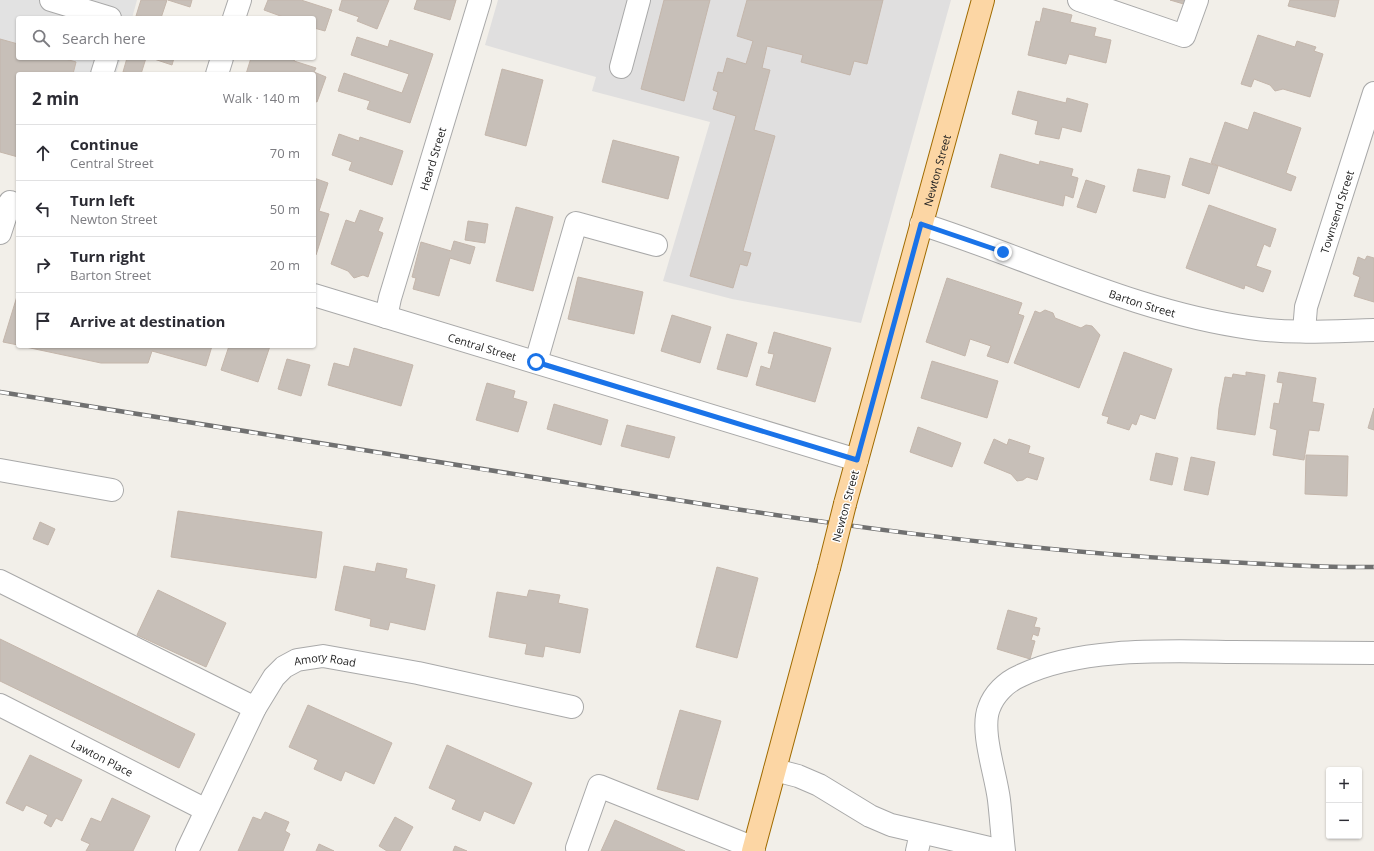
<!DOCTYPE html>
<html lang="en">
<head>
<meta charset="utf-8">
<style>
	body { margin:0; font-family:"Open Sans",sans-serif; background:#f7f7f7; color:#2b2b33 }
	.controls { position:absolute; right:12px; bottom:12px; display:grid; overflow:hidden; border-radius:4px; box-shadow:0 1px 3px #0004 }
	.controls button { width:36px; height:36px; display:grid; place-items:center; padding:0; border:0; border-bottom:1px solid #e1e1e2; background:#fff; color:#2b2b33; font:20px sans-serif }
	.stop { position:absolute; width:12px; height:12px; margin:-9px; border:3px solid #1a73e8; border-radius:50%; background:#fff }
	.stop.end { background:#1a73e8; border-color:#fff; box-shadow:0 1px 4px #0008 }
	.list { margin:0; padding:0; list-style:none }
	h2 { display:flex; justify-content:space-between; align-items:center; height:52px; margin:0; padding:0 16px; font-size:17px }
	h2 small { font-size:13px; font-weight:400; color:#7c7c81 }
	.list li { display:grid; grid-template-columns:26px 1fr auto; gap:12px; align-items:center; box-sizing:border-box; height:56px; padding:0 16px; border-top:1px solid #e1e1e2 }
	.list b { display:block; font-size:15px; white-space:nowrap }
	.list p { margin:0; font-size:13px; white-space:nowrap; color:#7c7c81 }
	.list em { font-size:13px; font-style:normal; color:#7c7c81 }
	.icon { flex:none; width:22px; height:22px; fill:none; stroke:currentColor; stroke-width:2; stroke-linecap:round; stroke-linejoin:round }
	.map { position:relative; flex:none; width:1374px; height:851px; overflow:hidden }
	.search { position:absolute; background:#fff; box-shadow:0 1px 3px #0004; left:16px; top:16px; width:300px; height:44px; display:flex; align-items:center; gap:10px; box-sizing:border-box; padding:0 14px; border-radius:4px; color:#7c7c81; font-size:15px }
	.panel { position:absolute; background:#fff; box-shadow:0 1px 3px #0004; left:16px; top:72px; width:300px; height:276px; border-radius:4px }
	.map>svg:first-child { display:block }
	.residential { fill:#e0dfdf }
	.parking { fill:#e2e2e2 }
	.building { fill:#c7bfb8; stroke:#c4b6ab }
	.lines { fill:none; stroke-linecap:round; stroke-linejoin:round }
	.minor-casing { stroke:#a9a9a9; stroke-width:24 }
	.major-casing { stroke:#a06b00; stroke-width:24 }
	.minor { stroke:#fff; stroke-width:22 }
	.major { stroke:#fcd6a4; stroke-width:22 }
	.rail-casing { stroke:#707070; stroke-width:4.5 }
	.rail { stroke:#fff; stroke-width:3; stroke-dasharray:9; stroke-linecap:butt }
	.major-bridge-casing { stroke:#a06b00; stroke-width:24; stroke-linecap:butt }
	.major-bridge { stroke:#fcd6a4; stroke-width:22 }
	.route { stroke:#1a73e8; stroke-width:5 }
	.labels { text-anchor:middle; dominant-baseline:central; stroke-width:3; stroke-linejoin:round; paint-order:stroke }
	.street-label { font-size:11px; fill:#222; stroke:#fff }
</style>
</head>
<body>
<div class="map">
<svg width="1374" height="851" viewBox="0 0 1374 851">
	<rect width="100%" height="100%" fill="#f2efe9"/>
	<path class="residential" d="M 498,0 L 951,0 L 861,323 L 732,299 L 663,281 L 710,122 L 592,91 L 596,77 L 485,45 Z"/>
	<path class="parking" d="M 0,0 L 137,0 L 132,18 L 18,18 L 18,45 L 0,39 Z
		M 62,58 L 121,58 L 116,74 L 73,74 L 76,62 Z"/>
	<path class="building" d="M 141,0 L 167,0 L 161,18 L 136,16 Z
		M 168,0 L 192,0 L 190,7 Z
		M 268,0 L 301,0 L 332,10 L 325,31 L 314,28 L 314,18 L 286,18 L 264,10 Z
		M 342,0 L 389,0 L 377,29 L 357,21 L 359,17 L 339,10 Z
		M 417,0 L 456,0 L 450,20 L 414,9 Z
		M 664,0 L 710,0 L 684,101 L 641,89 Z
		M 747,0 L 883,0 L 867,64 L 854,61 L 850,75 L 801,62 L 803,55 L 767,46 L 762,68 L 770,70 L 754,130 L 775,136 L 743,251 L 751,253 L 747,266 L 740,264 L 733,288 L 690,276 L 736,116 L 713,109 L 718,92 L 713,90 L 718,72 L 723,73 L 727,58 L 746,64 L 753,41 L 737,36 Z
		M 1170,0 L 1188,0 L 1187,5 Z
		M 1290,0 L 1339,0 L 1335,17 L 1288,6 Z
		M 1043,8 L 1072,15 L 1070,22 L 1096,28 L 1094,36 L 1111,40 L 1106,63 L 1069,54 L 1066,64 L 1028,55 L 1036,21 L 1040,22 Z
		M 1258,35 L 1295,47 L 1297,41 L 1316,47 L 1314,51 L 1323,54 L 1310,97 L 1283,89 L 1275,91 L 1270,85 L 1254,79 L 1251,87 L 1241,84 Z
		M 357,37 L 388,47 L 390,40 L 433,54 L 410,123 L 367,109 L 370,101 L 338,91 L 344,73 L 402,93 L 409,74 L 351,55 Z
		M 0,39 L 18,44 L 18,58 L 62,58 L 76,62 L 73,74 L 18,74 L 18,157 L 0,152 Z
		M 127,58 L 146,58 L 141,74 L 123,72 Z
		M 151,58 L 174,58 L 172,65 Z
		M 251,58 L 295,58 L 294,61 L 316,68 L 314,72 L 326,77 L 317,102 L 314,101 L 314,74 L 246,74 Z
		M 502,69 L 543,80 L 526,146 L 485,135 Z
		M 1018,91 L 1066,103 L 1067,98 L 1088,104 L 1081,132 L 1062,127 L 1059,139 L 1035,134 L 1038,121 L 1012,114 Z
		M 1254,112 L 1301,128 L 1286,173 L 1296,177 L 1291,191 L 1211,163 L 1225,122 L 1248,130 Z
		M 339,134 L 359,141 L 360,137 L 403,151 L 392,185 L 349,170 L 352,162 L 332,155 Z
		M 613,140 L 679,157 L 668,199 L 602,182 Z
		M 1000,154 L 1039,165 L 1040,161 L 1073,169 L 1071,176 L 1078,178 L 1073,198 L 1065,195 L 1063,206 L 991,187 Z
		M 1190,158 L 1218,166 L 1209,194 L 1182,185 Z
		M 1138,169 L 1170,176 L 1165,198 L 1133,191 Z
		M 314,178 L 328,183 L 319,211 L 329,214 L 316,255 L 314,255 Z
		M 1086,180 L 1105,186 L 1096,213 L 1077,207 Z
		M 1209,205 L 1276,229 L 1270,247 L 1264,244 L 1256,266 L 1271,271 L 1263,292 L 1245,285 L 1244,289 L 1186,268 Z
		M 516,207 L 553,217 L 533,291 L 496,281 Z
		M 360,210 L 383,218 L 378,231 L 383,233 L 368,277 L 363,275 L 354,278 L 348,271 L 331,264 L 346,220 L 355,223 Z
		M 468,221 L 488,224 L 485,243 L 465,240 Z
		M 454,241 L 475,247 L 470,264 L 450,258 L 439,296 L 413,289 L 416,278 L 412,277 L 421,242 L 451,251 Z
		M 1367,256 L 1374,258 L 1374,302 L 1354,296 L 1360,277 L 1353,274 L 1358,257 L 1365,260 Z
		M 578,277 L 643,292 L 634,334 L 568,319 Z
		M 947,278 L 1022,303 L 1018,314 L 1024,316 L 1008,363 L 987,356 L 991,346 L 970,339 L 965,356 L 926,342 Z
		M 18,293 L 18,345 L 3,342 Z
		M 1045,310 L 1053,313 L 1055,318 L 1081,328 L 1086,325 L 1092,326 L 1100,335 L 1079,388 L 1014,363 L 1035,311 L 1040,313 Z
		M 672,315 L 711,327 L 700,363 L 661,351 Z
		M 774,332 L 831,348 L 815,402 L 756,385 L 761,366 L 770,369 L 774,354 L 768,353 Z
		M 727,334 L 757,343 L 747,377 L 717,369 Z
		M 21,346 L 212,346 L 206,366 L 152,351 L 148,363 L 101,363 Z
		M 229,346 L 270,346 L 258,382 L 221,370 Z
		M 354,348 L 413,365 L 401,406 L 328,385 L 334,363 L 349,367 Z
		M 1124,352 L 1172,369 L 1155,419 L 1140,414 L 1136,425 L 1132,423 L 1129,430 L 1107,423 L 1109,417 L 1102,415 Z
		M 287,359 L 310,365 L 301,396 L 278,389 Z
		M 932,361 L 998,381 L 987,418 L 921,398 Z
		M 1246,372 L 1265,375 L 1255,435 L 1217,429 L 1219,408 L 1225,377 L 1232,378 L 1233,374 L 1246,376 Z
		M 1279,372 L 1316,378 L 1312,402 L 1324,404 L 1319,431 L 1309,430 L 1304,460 L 1273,455 L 1277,430 L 1270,428 L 1274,403 L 1279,404 L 1283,383 L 1277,382 Z
		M 487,383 L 515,391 L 513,398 L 527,402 L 518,432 L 476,420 Z
		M 554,404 L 608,420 L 601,445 L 547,429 Z
		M 1374,408 L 1374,430 L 1368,428 Z
		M 627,425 L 675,437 L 669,458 L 621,446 Z
		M 918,427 L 961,443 L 952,467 L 910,452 Z
		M 994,439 L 1007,445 L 1009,439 L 1030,446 L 1028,453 L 1044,458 L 1037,480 L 1027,477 L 1023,480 L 1017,481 L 1011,474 L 984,463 Z
		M 1156,453 L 1178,458 L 1172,485 L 1150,480 Z
		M 1306,455 L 1348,456 L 1347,496 L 1305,494 Z
		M 1191,457 L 1215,462 L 1208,495 L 1184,490 Z
		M 178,511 L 322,532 L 316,578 L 171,557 Z
		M 40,522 L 55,529 L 48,545 L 33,539 Z
		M 377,563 L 407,569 L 405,578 L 435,585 L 425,630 L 390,622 L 388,630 L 370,626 L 371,619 L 335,610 L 344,566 L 375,572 Z
		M 717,567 L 758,578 L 737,658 L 696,647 Z
		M 158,590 L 226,623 L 206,667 L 137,635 Z
		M 529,590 L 560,595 L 558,603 L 588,609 L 580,653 L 545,646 L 543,657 L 525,654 L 527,644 L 489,637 L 497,592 L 527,597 Z
		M 1008,610 L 1037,618 L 1034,627 L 1040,628 L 1038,636 L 1033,634 L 1031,640 L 1035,641 L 1030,659 L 997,649 Z
		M 0,639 L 195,734 L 179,768 L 0,681 Z
		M 308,705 L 392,743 L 374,784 L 345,771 L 341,781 L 314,769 L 318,760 L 289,747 Z
		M 680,710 L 721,721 L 698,800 L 657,789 Z
		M 447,745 L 532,783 L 514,824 L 484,811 L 480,821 L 452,809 L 456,800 L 429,788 Z
		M 30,755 L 82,780 L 62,821 L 56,818 L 51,827 L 44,823 L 48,815 L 26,805 L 23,811 L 6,803 Z
		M 112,798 L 150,816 L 133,851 L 86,851 L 90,844 L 81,840 L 91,818 L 101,822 Z
		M 265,812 L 289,822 L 285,831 L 290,834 L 283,851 L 238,851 L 253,817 L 261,820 Z
		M 395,817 L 413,827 L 400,851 L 387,851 L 379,846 Z
		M 615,820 L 685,851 L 601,851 Z
		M 319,844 L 334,851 L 316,851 Z
		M 455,846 L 467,851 L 453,851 Z"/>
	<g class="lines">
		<defs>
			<g id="minor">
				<path d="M 51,0 L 110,18"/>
				<path d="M 1079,0 L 1184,36 L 1197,0"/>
				<path d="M 234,18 L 240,0"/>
				<path d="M 621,67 L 639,0"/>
				<path d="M 102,74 L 107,58"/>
				<path d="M 217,74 L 222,58"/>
				<path id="s1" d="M 921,224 C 1031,259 1135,312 1250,328 C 1290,334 1333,331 1374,330"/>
				<path d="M 0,233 L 10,202"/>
				<path id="s2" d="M 314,295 L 857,460"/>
				<path id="s3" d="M 386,317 L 390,298 L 480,0"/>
				<path id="s4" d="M 1304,331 L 1306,307 L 1374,93"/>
				<path d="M 536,362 L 576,223 L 656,245"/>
				<path d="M 0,470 L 112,490"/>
				<path d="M 0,581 L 255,708"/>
				<path id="s5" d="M 0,705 L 206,810"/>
				<path d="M 775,770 L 798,776 L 819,785 L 870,816 L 891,825 L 1002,851"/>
				<path d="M 577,848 L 599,786 L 754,848"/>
				<path id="s6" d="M 187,851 L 255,708 L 274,677 L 284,667 L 297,660 L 323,656 L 418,673 L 572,707"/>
				<path d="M 917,851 L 921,833"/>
				<path d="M 1004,851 C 1002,834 1001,817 999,800 C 996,774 980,731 989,708 C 994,694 1006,682 1020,676 C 1079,647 1167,651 1232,652 C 1279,652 1327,653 1374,653"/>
			</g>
			<g id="major">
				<path id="s7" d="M 845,504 L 983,0"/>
				<path d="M 753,851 L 829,568"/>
			</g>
		</defs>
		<use href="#minor" class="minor-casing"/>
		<use href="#major" class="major-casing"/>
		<use href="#minor" class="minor"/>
		<use href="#major" class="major"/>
		<defs>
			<path id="rail" d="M 0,392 C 211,426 422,460 633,493 C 819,523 1005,549 1193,560 C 1253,563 1314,568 1374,567"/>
		</defs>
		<use href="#rail" class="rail-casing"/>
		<use href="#rail" class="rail"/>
		<defs>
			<path id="major-bridge" d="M 829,568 L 845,504"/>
		</defs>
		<use href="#major-bridge" class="major-bridge-casing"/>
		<use href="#major-bridge" class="major-bridge"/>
	</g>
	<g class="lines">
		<path class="route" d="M 536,362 L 857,460 L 921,224 L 1003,252"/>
	</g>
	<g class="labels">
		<g class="street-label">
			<text stroke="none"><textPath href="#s3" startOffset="165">Heard Street</textPath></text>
			<text stroke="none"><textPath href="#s7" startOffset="346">Newton Street</textPath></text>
			<text stroke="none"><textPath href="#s4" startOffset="124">Townsend Street</textPath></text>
			<text stroke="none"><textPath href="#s1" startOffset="235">Barton Street</textPath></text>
			<text stroke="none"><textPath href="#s2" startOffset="176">Central Street</textPath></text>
			<text transform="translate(845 506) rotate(-75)">Newton Street</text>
			<text stroke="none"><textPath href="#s6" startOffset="252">Amory Road</textPath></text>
			<text stroke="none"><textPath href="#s5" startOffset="115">Lawton Place</textPath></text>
		</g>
	</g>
</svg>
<div class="controls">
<button>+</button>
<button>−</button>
</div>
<div class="stop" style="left:536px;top:362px"></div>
<div class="stop end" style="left:1003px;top:252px"></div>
<div class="search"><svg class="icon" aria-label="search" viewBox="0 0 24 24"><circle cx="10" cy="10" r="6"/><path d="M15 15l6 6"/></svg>Search here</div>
<section class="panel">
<h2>2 min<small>Walk · 140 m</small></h2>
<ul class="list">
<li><svg class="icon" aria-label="ahead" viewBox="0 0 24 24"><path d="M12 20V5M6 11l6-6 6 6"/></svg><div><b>Continue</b><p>Central Street</p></div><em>70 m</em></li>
<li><svg class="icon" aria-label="left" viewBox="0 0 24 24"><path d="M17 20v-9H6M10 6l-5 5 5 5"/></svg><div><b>Turn left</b><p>Newton Street</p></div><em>50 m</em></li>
<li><svg class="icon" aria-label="right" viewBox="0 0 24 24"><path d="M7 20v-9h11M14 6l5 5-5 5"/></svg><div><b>Turn right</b><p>Barton Street</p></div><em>20 m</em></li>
<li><svg class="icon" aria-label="arrive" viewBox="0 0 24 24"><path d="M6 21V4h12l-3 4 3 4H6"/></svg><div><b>Arrive at destination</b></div></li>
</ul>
</section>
</div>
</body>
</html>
